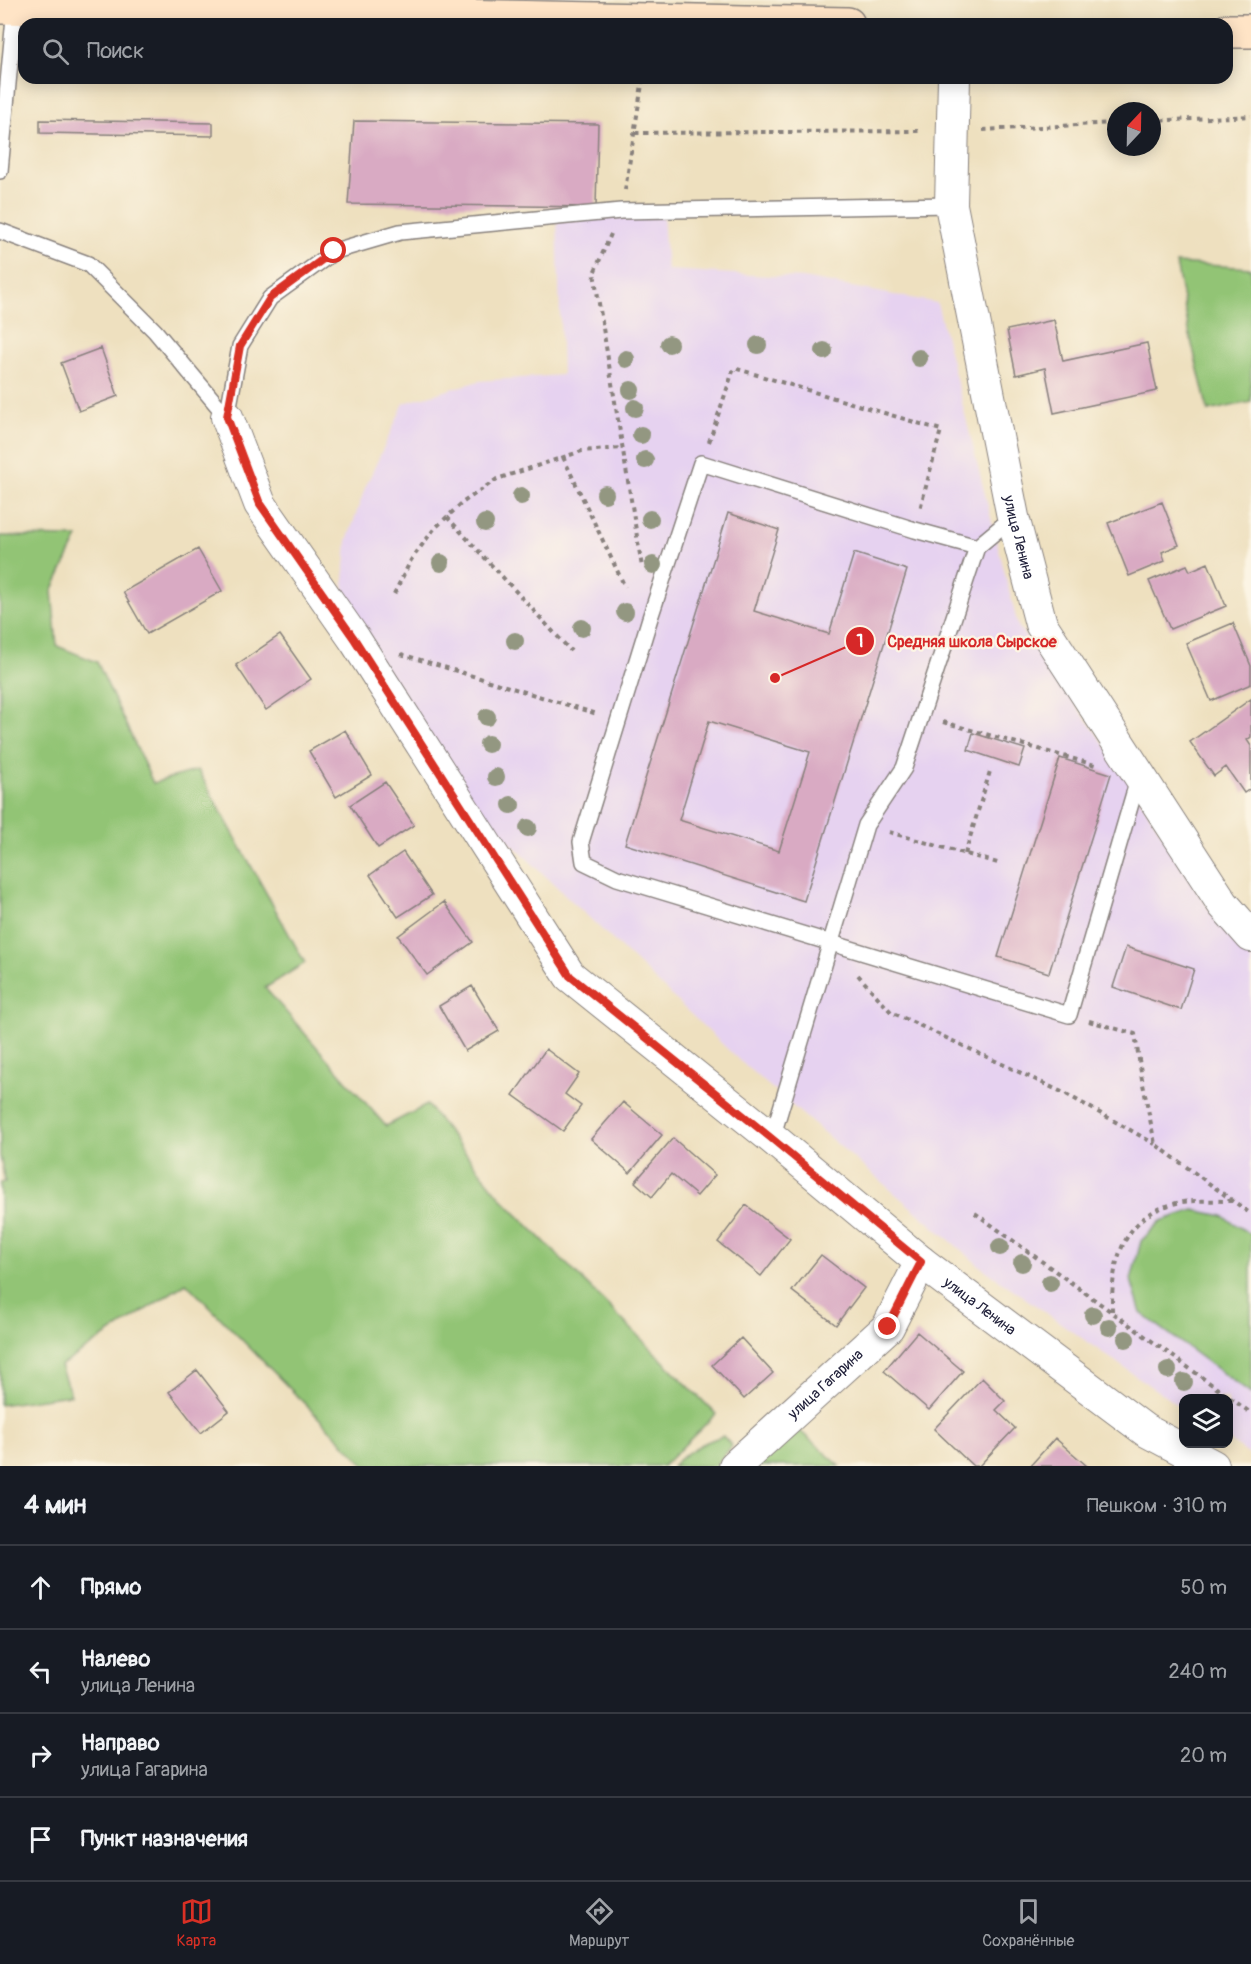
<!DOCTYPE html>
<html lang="ru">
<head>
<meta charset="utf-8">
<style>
	body { margin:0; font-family:Pangolin,sans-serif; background:#242831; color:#f1f3f6 }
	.controls { position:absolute; right:18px; bottom:18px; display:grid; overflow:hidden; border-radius:12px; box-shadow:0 3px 15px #0003 }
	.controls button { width:54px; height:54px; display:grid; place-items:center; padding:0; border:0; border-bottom:2px solid #363941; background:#171b24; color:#f1f3f6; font:30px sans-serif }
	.compass { position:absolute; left:1107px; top:102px; width:54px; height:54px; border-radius:50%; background:#171b24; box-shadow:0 3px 15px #0003; rotate:22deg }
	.stop { position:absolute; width:18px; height:18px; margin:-14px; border:4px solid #d93025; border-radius:50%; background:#fff }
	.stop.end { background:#d93025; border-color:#fff; box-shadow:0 2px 6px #0008 }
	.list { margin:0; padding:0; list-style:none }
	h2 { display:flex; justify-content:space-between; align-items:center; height:78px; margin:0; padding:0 24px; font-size:26px }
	h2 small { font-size:20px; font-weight:400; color:#9ea1a6 }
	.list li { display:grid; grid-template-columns:39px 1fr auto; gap:18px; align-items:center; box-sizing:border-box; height:84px; padding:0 24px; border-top:2px solid #363941 }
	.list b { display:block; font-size:22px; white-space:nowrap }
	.list p { margin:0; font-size:20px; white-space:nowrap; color:#9ea1a6 }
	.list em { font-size:20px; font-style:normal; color:#9ea1a6 }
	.icon { flex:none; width:33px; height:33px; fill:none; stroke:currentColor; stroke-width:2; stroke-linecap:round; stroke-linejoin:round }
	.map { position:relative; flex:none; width:1251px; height:1466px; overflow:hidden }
	.search { position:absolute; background:#171b24; box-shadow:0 3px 15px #0003; left:18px; right:18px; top:18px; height:66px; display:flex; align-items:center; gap:15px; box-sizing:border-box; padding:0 21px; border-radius:18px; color:#9ea1a6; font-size:22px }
	.sheet { height:414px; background:#171b24 }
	nav { display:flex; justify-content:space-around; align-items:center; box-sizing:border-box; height:84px; border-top:2px solid #363941; background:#171b24; font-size:16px; color:#9ea1a6 }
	nav a { display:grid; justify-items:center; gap:3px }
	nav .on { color:#d93025 }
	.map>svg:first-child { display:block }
	.built { fill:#e6d2f0 }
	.green { fill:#92c474; stroke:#5a7358; stroke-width:1.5 }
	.building { fill:#d9aac3; fill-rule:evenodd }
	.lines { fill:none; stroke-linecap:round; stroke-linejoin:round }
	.lane-casing { stroke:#88817d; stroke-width:18 }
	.street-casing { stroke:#88817d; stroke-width:34 }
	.secondary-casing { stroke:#88817d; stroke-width:36 }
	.path { stroke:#88817d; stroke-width:4; stroke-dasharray:4.5 4.5; stroke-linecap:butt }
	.lane { stroke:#fff; stroke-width:15 }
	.street { stroke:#fff; stroke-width:32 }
	.secondary { stroke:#ffe4c6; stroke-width:33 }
	.tree { fill:#939781 }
	.route { stroke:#d93025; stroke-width:8 }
	.labels { text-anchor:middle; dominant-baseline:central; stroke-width:4.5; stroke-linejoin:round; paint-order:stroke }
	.street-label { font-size:15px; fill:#22223b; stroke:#fcf5e5 }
	.leader { fill:none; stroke:#d62828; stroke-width:2 }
	.callout-dot { fill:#d62828; stroke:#fcf5e5; stroke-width:2 }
	.mark-label { font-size:18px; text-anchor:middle; font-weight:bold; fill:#fff }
	.callout-label { font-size:16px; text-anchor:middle; font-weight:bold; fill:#d62828; stroke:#fcf5e5; stroke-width:4.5; stroke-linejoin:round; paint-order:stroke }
</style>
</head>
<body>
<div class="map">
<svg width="1251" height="1466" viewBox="0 0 1251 1466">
	<rect width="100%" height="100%" fill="#fcf5e5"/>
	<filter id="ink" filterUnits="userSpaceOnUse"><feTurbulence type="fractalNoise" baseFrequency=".0167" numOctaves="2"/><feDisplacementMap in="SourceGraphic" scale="12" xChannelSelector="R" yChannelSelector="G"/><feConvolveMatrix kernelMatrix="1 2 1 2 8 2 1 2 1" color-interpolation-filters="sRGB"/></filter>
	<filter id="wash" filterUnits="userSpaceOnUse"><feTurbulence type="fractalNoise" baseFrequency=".008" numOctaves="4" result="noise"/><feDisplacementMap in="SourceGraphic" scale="24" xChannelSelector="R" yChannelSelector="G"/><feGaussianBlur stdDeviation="1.35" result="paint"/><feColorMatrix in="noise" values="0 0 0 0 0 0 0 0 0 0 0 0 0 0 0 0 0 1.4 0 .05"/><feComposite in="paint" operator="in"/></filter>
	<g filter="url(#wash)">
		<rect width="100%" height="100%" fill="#eee0bf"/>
		<path class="built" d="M 663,215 L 667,270 L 803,278 L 937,303 L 1018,626 L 1113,756 L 1211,912 L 1251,958 L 1251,1456 L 1229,1440 L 1228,1398 L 1184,1398 L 1183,1409 L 981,1267 L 739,1060 L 476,810 L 342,607 L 347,541 L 365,488 L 404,403 L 479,381 L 562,375 L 557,221 Z"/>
		<path class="green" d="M 1176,263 L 1251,268 L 1251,402 L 1208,411 L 1190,336 Z
			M 0,536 L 78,537 L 52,591 L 57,646 L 97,662 L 153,783 L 198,770 L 305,963 L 265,988 L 386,1126 L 427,1105 L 503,1200 L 716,1414 L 663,1466 L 366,1466 L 186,1283 L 60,1366 L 71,1395 L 0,1405 L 0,1183 L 5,1182 L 0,1156 Z
			M 1194,1210 L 1223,1216 L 1251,1235 L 1251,1394 L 1141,1313 L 1131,1280 L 1141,1241 L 1161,1221 Z
			M 799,1430 L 840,1466 L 758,1466 Z
			M 723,1436 L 732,1446 L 715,1466 L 672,1466 C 687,1451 703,1442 723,1436 Z"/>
		<g id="blocks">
			<path class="building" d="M 40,120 L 213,123 L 213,136 L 40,133 Z
				M 354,121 L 598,124 L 596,207 L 348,204 Z
				M 1054,320 L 1063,361 L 1147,343 L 1157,391 L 1054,413 L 1045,368 L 1016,375 L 1007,330 Z
				M 101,348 L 118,396 L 79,411 L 61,363 Z
				M 1162,502 L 1179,545 L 1162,552 L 1165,561 L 1129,576 L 1108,523 Z
				M 728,513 L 779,530 L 754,611 L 829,634 L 854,553 L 907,570 L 804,901 L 625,844 ZM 709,721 L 810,752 L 779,851 L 679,820 Z
				M 198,549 L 222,591 L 147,634 L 123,592 Z
				M 1208,563 L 1226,606 L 1170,629 L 1149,581 L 1187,565 L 1190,571 Z
				M 1233,623 L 1251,666 L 1251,684 L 1211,701 L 1186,643 Z
				M 280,635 L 311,679 L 266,710 L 236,665 Z
				M 1251,699 L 1251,737 L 1247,740 L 1251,746 L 1251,788 L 1244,793 L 1226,767 L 1214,776 L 1190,742 Z
				M 345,730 L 372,775 L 336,797 L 309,751 Z
				M 973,733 L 1025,749 L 1019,767 L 968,750 Z
				M 1060,758 L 1111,774 L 1049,973 L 998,957 Z
				M 385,782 L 414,825 L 378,848 L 350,805 Z
				M 403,852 L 432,895 L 398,917 L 370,875 Z
				M 444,902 L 473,942 L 427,975 L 398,936 Z
				M 1126,947 L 1194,969 L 1181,1010 L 1113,987 Z
				M 472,986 L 499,1031 L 465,1051 L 439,1006 Z
				M 546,1049 L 579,1074 L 565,1094 L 581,1106 L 563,1131 L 513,1095 Z
				M 623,1102 L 662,1135 L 630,1173 L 591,1139 Z
				M 673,1138 L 715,1175 L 697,1196 L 671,1174 L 652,1197 L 635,1182 Z
				M 746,1205 L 790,1239 L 761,1276 L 718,1242 Z
				M 821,1255 L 864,1288 L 836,1325 L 792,1291 Z
				M 917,1332 L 963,1371 L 929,1410 L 884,1371 Z
				M 741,1338 L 773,1373 L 744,1399 L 712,1365 Z
				M 197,1370 L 229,1411 L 201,1433 L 169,1392 Z
				M 982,1378 L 1005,1401 L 996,1410 L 1015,1428 L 979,1466 L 973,1466 L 934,1429 Z
				M 1055,1438 L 1087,1466 L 1030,1466 Z"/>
		</g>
	</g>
	<g filter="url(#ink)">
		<use href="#blocks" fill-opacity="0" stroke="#88817d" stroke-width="1.5"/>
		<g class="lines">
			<defs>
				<path id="lane" d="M 0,171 L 15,7
					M 0,231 L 88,264 L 155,331 L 227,417
					M 227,417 L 240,346 L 270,298 L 335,251 L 400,232 L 621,211 L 951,205
					M 977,547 L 915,530 L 701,463 L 650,618 L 581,842 L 584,862 L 617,878 L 1069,1015 L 1139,776
					M 772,1138 L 866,825 L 904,768 L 977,547 L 1013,517"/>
				<g id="street">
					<path id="s1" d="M 954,78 L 951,205 L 1013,517 L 1041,624 L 1223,904 L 1251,936"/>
					<path id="s2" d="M 227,417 L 260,504 L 355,640 L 570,976 L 772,1138 L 921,1262 L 1145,1430 L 1213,1466"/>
					<path id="s3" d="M 735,1466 L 888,1327 L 921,1262"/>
				</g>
				<path id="secondary" d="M 0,7 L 848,24
					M 1227,31 L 1251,31"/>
			</defs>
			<use href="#lane" class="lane-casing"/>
			<use href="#street" class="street-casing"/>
			<use href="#secondary" class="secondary-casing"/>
			<path class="path" d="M 1152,121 L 1251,116
				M 983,130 L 1116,123
				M 635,133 L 922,131
				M 625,190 L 643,78
				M 611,234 L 594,273 L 642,567
				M 709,442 L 734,368 L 941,430 L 920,509
				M 563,457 L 625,587
				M 447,517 L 571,651
				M 394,594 L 411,560 L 434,529 L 462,503 L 497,479 L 582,451 L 622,448
				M 401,654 L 597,714
				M 943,722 L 1095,765
				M 889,832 L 1001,864
				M 965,854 L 991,768
				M 858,975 L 891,1012 L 1066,1094 L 1155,1144
				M 1089,1021 L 1135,1034 L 1142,1079 L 1155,1144 L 1251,1214
				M 975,1213 L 1251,1413
				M 1112,1311 C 1111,1260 1124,1212 1182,1202 C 1199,1200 1217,1201 1234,1201"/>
			<use href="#lane" class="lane"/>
			<use href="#street" class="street"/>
			<use href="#secondary" class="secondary"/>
		</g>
		<g class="tree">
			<circle cx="669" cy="344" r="9"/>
			<circle cx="758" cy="345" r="9"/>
			<circle cx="824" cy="351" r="9"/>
			<circle cx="919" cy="358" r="9"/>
			<circle cx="626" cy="359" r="9"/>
			<circle cx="631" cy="390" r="9"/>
			<circle cx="635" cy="408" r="9"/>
			<circle cx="641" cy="435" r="9"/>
			<circle cx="645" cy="460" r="9"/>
			<circle cx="605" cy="494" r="9"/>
			<circle cx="521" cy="496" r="9"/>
			<circle cx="650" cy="519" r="9"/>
			<circle cx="485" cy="523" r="9"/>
			<circle cx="441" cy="563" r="9"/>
			<circle cx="653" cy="565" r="9"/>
			<circle cx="625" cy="612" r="9"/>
			<circle cx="582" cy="628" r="9"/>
			<circle cx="515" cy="641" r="9"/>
			<circle cx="487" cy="717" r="9"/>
			<circle cx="488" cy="744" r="9"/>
			<circle cx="496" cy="777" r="9"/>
			<circle cx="511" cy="805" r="9"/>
			<circle cx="528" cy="828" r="9"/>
			<circle cx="1000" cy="1247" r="9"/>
			<circle cx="1022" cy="1263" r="9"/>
			<circle cx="1050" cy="1283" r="9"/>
			<circle cx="1093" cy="1315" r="9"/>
			<circle cx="1109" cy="1327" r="9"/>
			<circle cx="1126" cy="1339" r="9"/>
			<circle cx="1168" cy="1370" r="9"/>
			<circle cx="1184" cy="1382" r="9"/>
		</g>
	</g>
	<g class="lines" filter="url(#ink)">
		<path class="route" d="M 334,251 L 270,298 L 240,346 L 227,417 L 260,504 L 355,640 L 570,976 L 771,1138 L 921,1262 L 888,1327"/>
	</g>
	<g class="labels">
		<g class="street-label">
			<text stroke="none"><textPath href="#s1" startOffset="466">улица Ленина</textPath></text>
			<text stroke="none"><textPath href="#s2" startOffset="1184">улица Ленина</textPath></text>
			<text stroke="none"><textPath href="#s3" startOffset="122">улица Гагарина</textPath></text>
		</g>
	</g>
	<path class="leader" d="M775 678L860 641"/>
	<g class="callout-dot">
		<circle cx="775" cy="678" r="6"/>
		<circle cx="860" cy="641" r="15"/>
	</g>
	<g class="mark-label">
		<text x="860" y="647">1</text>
	</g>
	<g class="callout-label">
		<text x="972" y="647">Средняя школа Сырское</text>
	</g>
</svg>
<div class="controls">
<button><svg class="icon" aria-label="layers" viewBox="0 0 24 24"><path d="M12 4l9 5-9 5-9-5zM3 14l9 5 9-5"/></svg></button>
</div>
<svg class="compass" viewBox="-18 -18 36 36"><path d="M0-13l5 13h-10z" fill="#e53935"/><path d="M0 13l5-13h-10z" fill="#9ea1a6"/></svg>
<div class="stop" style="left:334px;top:251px"></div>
<div class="stop end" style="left:888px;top:1327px"></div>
<div class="search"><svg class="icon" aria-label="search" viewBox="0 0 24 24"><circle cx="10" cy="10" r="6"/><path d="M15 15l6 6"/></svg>Поиск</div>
</div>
<section class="sheet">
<h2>4 мин<small>Пешком · 310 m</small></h2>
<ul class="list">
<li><svg class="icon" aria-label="ahead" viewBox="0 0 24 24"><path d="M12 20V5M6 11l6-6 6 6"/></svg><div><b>Прямо</b></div><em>50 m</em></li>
<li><svg class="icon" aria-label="left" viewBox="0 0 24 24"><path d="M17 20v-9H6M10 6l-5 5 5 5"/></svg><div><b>Налево</b><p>улица Ленина</p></div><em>240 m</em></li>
<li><svg class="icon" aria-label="right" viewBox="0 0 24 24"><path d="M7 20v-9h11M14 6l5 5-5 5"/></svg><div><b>Направо</b><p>улица Гагарина</p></div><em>20 m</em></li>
<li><svg class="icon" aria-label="arrive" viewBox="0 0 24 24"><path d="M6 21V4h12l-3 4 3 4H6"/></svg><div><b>Пункт назначения</b></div></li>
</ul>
</section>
<nav>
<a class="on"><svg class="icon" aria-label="map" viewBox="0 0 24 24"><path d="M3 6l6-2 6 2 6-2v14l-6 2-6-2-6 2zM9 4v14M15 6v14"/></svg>Карта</a>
<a><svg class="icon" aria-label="directions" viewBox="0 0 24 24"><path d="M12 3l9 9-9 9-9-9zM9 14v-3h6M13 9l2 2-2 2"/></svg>Маршрут</a>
<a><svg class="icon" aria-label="saved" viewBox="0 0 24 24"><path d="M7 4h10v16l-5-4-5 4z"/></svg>Сохранённые</a>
</nav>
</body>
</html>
